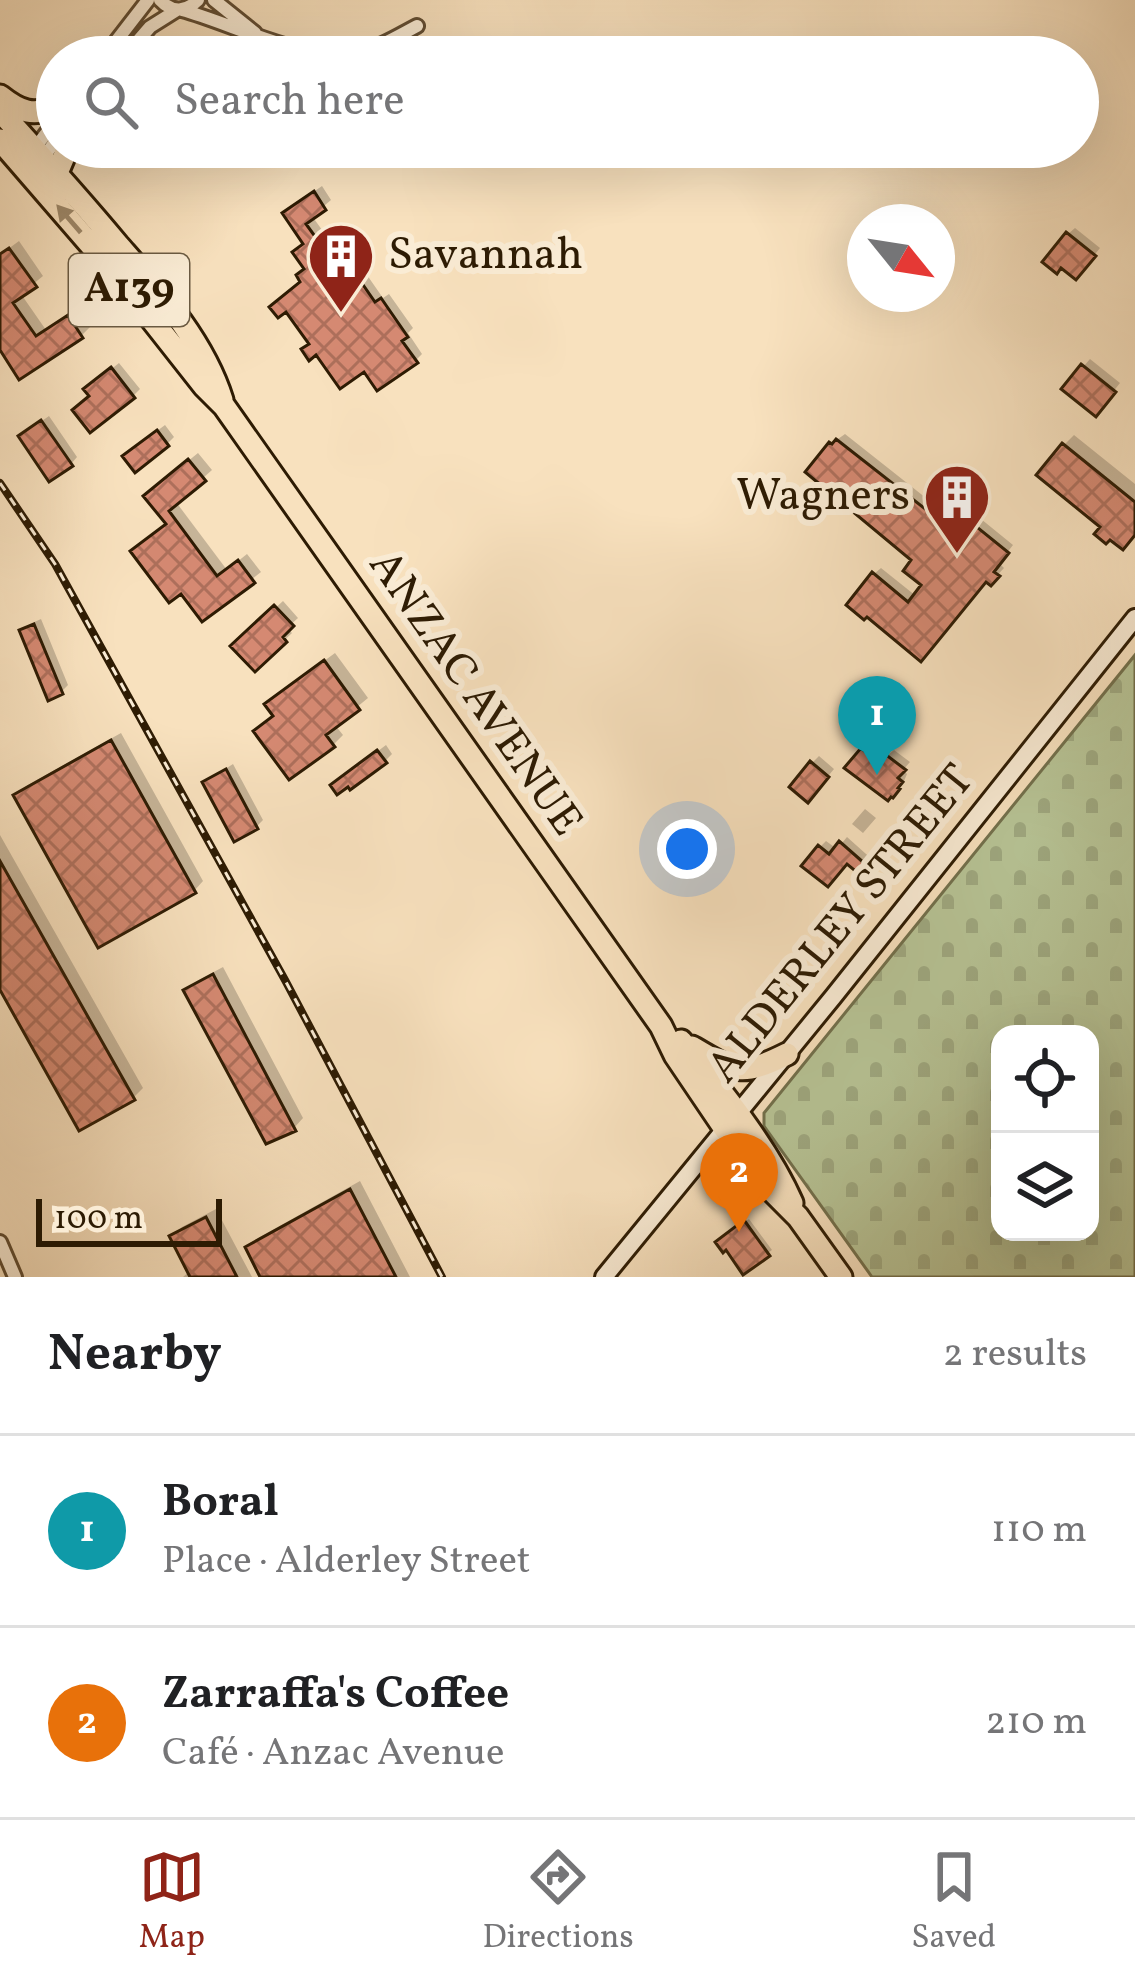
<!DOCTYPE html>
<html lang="en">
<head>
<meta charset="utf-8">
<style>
	body { margin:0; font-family:Vollkorn,serif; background:#f6f6f6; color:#202124 }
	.controls { position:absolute; right:36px; bottom:36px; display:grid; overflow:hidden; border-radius:24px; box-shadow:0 12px 48px #0002 }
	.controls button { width:108px; height:108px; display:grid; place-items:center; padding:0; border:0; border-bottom:3px solid #e0e0e0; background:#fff; color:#202124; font:60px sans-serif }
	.compass { position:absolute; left:847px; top:204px; width:108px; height:108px; border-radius:50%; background:#fff; box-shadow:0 12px 48px #0002; rotate:120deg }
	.scale { position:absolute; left:36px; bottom:30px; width:186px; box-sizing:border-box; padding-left:12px; border:6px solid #2d1b03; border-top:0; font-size:33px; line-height:42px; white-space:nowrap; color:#2d1b03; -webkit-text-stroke:9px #faecd5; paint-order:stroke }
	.you { position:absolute; left:687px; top:849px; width:42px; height:42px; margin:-30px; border:9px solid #fff; border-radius:50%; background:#1a73e8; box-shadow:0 0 0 18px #1a73e833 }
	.badge { display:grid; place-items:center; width:78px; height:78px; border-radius:50%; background:#8f2418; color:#fff; font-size:39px; font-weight:700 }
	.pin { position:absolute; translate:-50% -99px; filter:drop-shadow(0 3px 6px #0008) }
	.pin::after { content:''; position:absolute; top:63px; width:42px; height:36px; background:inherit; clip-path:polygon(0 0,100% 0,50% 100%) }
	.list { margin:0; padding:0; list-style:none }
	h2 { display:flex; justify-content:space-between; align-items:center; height:156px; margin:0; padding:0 48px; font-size:51px }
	h2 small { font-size:39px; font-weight:400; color:#757577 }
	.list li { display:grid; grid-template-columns:78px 1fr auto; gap:36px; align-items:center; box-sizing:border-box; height:192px; padding:0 48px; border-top:3px solid #e0e0e0 }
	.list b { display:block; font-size:45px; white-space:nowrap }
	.list p { margin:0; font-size:39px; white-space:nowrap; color:#757577 }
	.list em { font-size:39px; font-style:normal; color:#757577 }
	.icon { flex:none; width:66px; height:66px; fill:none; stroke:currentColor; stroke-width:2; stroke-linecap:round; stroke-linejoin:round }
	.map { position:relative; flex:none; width:1135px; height:1277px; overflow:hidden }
	.search { position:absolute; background:#fff; box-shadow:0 12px 48px #0002; left:36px; right:36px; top:36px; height:132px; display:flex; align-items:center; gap:30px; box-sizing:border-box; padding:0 42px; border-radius:66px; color:#757577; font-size:45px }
	.sheet { height:540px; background:#fff }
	nav { display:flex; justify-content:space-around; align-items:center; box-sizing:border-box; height:168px; border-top:3px solid #e0e0e0; background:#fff; font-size:33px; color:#757577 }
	nav a { display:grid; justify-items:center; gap:6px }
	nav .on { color:#8f2418 }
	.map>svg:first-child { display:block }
	.cemetery { fill:url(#cemetery-stones); stroke:#72704c; stroke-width:3; fill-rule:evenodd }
	.shadow { fill:#0003 }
	.building { fill:url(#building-cross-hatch); stroke:#2d1b03; stroke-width:3 }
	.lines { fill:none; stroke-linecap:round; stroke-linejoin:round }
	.street-casing { stroke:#604c32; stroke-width:18 }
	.secondary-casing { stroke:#2d1b03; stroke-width:22 }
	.highway-casing { stroke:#2d1b03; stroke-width:27 }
	.street { stroke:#faecd5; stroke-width:12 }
	.secondary { stroke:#faecd5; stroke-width:16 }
	.highway { stroke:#f8e1be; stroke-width:21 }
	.rail-casing { stroke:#2d1b03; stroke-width:8 }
	.rail { stroke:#faecd5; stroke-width:3; stroke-dasharray:9; stroke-linecap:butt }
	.oneway { fill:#9d886a }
	.labels { text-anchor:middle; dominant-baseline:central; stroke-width:12; stroke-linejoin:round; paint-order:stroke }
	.shield { fill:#faecd5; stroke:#6a5a42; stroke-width:3 }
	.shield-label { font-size:42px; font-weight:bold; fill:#2d1b03 }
	.poi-label { font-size:45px; fill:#2d1b03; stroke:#faecd5; text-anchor:start }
	.street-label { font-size:45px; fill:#2d1b03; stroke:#faecd5 }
</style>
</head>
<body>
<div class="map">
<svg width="1135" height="1277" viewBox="0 0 1135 1277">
	<defs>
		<pattern id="cemetery-stones" width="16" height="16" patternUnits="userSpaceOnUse" patternTransform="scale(3)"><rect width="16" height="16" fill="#b7c496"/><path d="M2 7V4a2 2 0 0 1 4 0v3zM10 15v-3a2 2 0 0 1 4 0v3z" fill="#9ea880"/></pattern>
		<pattern id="building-cross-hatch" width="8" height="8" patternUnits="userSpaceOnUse" patternTransform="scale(3)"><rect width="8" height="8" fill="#d58972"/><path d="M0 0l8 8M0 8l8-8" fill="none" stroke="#ad6f5b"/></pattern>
	</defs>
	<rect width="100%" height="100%" fill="#f8e1be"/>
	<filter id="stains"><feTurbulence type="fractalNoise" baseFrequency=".00167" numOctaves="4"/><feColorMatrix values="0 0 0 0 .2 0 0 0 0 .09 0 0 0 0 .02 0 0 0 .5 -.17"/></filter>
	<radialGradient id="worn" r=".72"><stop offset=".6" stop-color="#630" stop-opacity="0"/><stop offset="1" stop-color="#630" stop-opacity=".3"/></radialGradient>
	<path class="cemetery" d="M 1135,655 L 1135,1277 L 872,1277 L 764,1126 L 764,1113 ZM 1000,1034 L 1090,1034 L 1090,1232 L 1000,1232 Z"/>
	<path class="shadow" d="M 322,186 L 331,200 L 312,216 L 335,248 L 344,242 L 383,298 L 389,294 L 413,328 L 408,333 L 422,354 L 416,360 L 364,368 L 317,351 L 312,343 L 304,281 L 307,268 L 306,243 L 292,207 Z
		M 1075,228 L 1100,248 L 1083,269 L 1068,234 Z
		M 19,241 L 43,276 L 21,294 L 46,330 L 78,309 L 90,327 L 81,336 L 0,345 L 0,255 Z
		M 1090,359 L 1120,383 L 1096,413 L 1065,388 Z
		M 119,363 L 140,389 L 133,396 L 92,396 L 94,383 Z
		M 49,416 L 77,457 L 71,464 L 29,430 Z
		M 165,425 L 174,437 L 167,444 L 133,449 Z
		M 845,434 L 969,532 L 981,519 L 1013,545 L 999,563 L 1004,568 L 991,582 L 986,578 L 921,657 L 874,574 L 881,568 L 916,596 L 925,585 L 916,559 L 831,444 Z
		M 1074,435 L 1135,484 L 1135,533 L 1104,527 L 1064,445 Z
		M 198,453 L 212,470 L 176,502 L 227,570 L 247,554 L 261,572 L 202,618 L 155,488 Z
		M 283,601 L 298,618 L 287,628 L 292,633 L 255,668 L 234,646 Z
		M 41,619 L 68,685 L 61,692 L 23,631 L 30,624 Z
		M 335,653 L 368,698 L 335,725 L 343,735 L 333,745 L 276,715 L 278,695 Z
		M 121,733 L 203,881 L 194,891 L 17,795 L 26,786 Z
		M 870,743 L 886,757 L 894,750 L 910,762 L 903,770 L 907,774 L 904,781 L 888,797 L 863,750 Z
		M 386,745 L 392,754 L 385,761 L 341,779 Z
		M 819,756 L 834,769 L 815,792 L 812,763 Z
		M 233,764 L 263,820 L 256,827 L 205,782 Z
		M 865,809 L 876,818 L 863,833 L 852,824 Z
		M 0,835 L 143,1088 L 133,1098 L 0,984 Z
		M 847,837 L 875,862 L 864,874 L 847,860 L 834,877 L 820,847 L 826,841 L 837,849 Z
		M 223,967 L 303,1118 L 294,1128 L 187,991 L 197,981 Z
		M 360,1181 L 410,1277 L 264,1277 L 248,1247 L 258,1238 Z
		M 216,1209 L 252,1277 L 183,1277 L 190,1271 L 172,1237 L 182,1227 Z
		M 749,1219 L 772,1250 L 744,1271 L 723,1239 Z"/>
	<path class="building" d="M 314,191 L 326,210 L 306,224 L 327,253 L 336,246 L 375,302 L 381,298 L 408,337 L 402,341 L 418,363 L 377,391 L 364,372 L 340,389 L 316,355 L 309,361 L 301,349 L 309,344 L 286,312 L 278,318 L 269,307 L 300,282 L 296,275 L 304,269 L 292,252 L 303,244 L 282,213 Z
		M 1066,232 L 1096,256 L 1076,280 L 1061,268 L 1057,274 L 1042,262 Z
		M 9,248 L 37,287 L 13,303 L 36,336 L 68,315 L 83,338 L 19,380 L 0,350 L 0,254 Z
		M 1081,364 L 1116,392 L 1096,417 L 1061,389 Z
		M 111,367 L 135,398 L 90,433 L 72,410 L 89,396 L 83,389 Z
		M 41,420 L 73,466 L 49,482 L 18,436 Z
		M 157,430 L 169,446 L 135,473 L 122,456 Z
		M 836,439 L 961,537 L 972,523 L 1009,553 L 994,572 L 1000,576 L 991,586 L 986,582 L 921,662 L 867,617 L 864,620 L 846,605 L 872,572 L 908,602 L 921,585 L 903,571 L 911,560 L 805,472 L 829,442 L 832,444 Z
		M 1062,443 L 1135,502 L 1135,535 L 1123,550 L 1110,540 L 1106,544 L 1094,534 L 1100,527 L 1036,475 Z
		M 188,459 L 206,481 L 169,511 L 217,576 L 238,560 L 255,583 L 202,622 L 181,594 L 169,603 L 130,551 L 166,524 L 143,496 Z
		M 274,605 L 294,626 L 283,637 L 287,642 L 255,672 L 230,646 Z
		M 34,624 L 63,694 L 48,701 L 19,630 Z
		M 324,660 L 360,710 L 326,735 L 335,747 L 289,780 L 253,731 L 273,716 L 264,704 Z
		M 111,740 L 196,893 L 98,948 L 13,795 Z
		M 861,748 L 878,762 L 885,754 L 906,770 L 898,778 L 903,782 L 898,788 L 900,789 L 893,798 L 891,797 L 888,801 L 844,768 Z
		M 377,750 L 387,763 L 350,790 L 348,787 L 337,795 L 330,785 Z
		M 810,761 L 829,777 L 808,803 L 789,787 Z
		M 226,769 L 258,829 L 234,842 L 202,782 Z
		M 839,841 L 871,869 L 864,878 L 847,864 L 828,887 L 801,866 L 818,845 L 829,854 Z
		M 0,861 L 135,1100 L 79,1131 L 0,990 Z
		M 213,974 L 296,1131 L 266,1144 L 183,990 Z
		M 350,1189 L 396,1277 L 260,1277 L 245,1247 Z
		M 206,1217 L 237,1277 L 190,1277 L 169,1236 Z
		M 744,1220 L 770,1256 L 743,1275 L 726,1250 L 723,1253 L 715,1242 Z"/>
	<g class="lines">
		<defs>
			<path id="street" d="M 160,0 C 172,13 186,12 198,0
				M 214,0 L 255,33
				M 182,10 C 231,23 306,63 356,53 C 377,49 398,36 417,26
				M 104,57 L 148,0
				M 124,57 L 150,27 L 177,10
				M 32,152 L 57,119
				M 40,162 L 57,139
				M 0,1242 L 15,1277"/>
			<path id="secondary" d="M 604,1277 L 833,997 L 1135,618"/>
			<path id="highway" d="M 0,96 C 19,111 34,118 57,105
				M 0,111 C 40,155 80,199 118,245 C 159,292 203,340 222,400
				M 0,140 L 115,273 L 204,386 L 224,406 L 661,1026 L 675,1055 L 725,1129 L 769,1188 L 798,1217 L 841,1277
				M 57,173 L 68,147
				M 681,1041 C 720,1090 767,1146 792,1203
				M 692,1047 C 734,1072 741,1077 787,1054"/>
		</defs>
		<use href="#street" class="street-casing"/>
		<use href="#secondary" class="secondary-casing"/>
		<use href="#highway" class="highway-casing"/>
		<use href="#street" class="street"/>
		<use href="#secondary" class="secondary"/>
		<use href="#highway" class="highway"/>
		<defs>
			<path id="rail" d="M 0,483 L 55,564 L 285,980 L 442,1277"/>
		</defs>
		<use href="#rail" class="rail-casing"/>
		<use href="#rail" class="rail"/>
	</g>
	<defs><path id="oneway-solid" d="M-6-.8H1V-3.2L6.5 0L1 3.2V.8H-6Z" transform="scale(3)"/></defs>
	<use class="oneway" href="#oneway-solid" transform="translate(69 219) rotate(-131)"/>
	<defs>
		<symbol id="building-pin" viewBox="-11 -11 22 30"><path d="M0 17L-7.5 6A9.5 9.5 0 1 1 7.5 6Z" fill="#8f2418" stroke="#faecd5"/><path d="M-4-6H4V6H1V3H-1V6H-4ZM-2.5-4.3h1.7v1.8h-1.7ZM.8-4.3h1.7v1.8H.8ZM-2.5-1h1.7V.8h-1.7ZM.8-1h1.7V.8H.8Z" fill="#fff"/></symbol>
	</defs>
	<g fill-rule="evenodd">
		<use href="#building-pin" x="303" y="218" width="76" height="104"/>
		<use href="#building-pin" x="919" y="459" width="76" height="104"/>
	</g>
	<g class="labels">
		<rect class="shield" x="69" y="254" width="120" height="72" rx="9"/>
		<g class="shield-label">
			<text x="129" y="290">A139</text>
		</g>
		<g class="poi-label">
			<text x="388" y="256">Savannah</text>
			<text x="910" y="497" text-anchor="end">Wagners</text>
		</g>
		<g class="street-label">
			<text transform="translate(474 694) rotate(55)">ANZAC AVENUE</text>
			<text transform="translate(842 925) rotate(-51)">ALDERLEY STREET</text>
		</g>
	</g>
	<rect width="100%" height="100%" filter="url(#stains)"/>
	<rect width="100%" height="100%" fill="url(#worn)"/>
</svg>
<div class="controls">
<button><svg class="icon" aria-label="locate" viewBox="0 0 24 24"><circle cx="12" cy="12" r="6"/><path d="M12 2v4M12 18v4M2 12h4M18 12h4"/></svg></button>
<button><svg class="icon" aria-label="layers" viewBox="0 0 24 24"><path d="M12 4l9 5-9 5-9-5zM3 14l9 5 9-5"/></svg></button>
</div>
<svg class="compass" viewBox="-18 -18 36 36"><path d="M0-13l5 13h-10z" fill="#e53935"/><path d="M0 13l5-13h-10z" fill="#757577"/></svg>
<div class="scale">100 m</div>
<div class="you"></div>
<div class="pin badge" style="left:877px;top:775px;background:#0f9aa8">1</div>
<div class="pin badge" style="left:739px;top:1232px;background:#e8710a">2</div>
<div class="search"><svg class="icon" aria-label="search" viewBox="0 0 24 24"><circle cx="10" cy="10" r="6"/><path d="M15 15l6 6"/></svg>Search here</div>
</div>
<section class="sheet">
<h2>Nearby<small>2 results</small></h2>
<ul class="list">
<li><span class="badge" style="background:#0f9aa8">1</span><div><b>Boral</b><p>Place · Alderley Street</p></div><em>110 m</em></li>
<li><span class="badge" style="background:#e8710a">2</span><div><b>Zarraffa's Coffee</b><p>Café · Anzac Avenue</p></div><em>210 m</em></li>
</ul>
</section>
<nav>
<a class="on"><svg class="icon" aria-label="map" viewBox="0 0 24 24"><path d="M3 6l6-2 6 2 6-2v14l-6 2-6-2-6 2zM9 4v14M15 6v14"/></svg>Map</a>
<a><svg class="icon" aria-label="directions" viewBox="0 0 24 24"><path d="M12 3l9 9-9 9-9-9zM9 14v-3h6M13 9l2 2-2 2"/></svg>Directions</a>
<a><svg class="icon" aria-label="saved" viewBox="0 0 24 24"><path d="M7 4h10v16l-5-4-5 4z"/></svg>Saved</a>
</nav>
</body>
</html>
